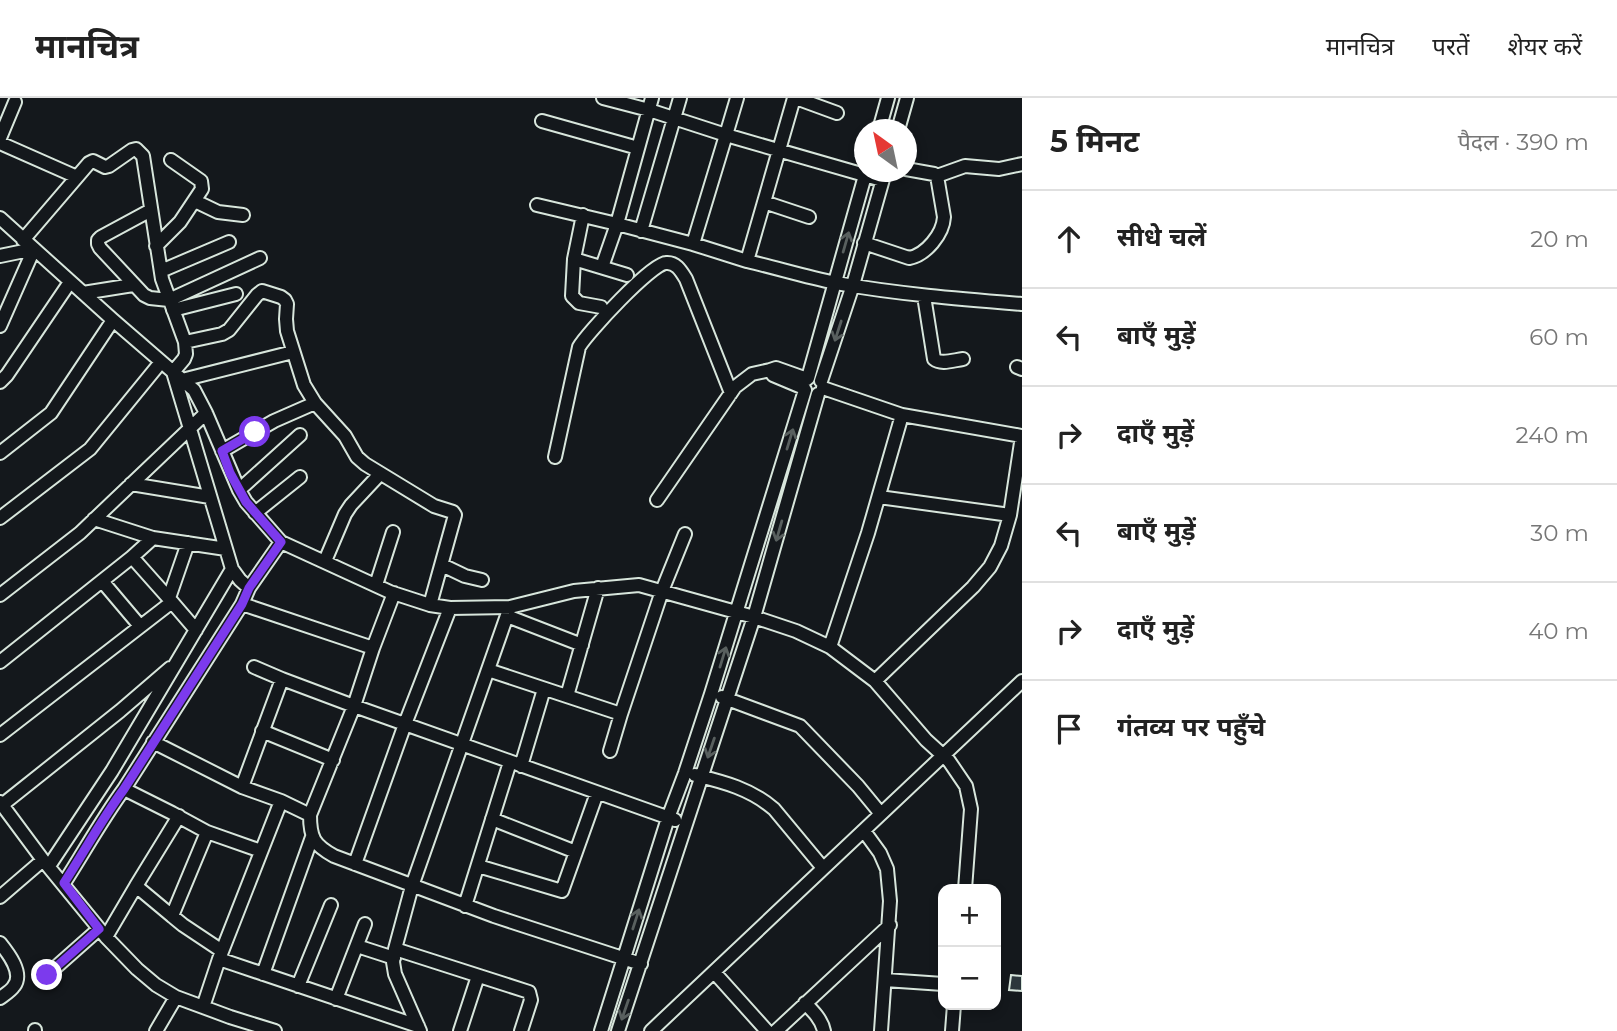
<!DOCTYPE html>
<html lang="hi">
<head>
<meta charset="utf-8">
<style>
	body { margin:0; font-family:Montserrat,"Noto Sans Devanagari",sans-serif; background:#f6f6f6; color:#222 }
	.controls { position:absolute; right:21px; bottom:21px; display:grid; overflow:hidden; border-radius:14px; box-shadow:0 4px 10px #0003 }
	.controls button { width:63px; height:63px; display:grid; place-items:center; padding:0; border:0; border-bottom:2px solid #e0e0e0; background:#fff; color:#222; font:35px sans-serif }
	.compass { position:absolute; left:854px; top:21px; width:63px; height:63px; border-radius:50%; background:#fff; box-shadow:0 4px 10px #0003; rotate:327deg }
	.stop { position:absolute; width:21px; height:21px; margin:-16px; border:5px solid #7c3aed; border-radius:50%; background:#fff }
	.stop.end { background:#7c3aed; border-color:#fff; box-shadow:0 2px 7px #0008 }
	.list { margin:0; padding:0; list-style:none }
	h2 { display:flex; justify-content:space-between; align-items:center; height:91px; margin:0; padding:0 28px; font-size:30px }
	h2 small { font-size:23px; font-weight:400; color:#767676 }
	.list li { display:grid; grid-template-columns:46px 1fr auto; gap:21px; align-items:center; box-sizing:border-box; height:98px; padding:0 28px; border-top:2px solid #e0e0e0 }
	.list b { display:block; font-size:26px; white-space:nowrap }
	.list em { font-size:23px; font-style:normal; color:#767676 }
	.icon { flex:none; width:38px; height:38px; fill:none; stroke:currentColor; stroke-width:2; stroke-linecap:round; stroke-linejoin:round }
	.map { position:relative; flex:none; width:1022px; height:933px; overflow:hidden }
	header { display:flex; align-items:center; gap:42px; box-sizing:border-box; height:98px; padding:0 35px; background:#fff; border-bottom:2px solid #e0e0e0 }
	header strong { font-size:33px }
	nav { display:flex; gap:38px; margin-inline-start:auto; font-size:24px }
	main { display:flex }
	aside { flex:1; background:#fff }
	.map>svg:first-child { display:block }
	.building { fill:#2c363c; stroke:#d8e6dc; stroke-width:2 }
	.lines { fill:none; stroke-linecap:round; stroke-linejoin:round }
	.minor-casing { stroke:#d8e6dc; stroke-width:16 }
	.minor { stroke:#14181c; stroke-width:12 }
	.oneway { stroke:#59605f }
	.route { stroke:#7c3aed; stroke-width:9 }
</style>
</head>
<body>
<header>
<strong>मानचित्र</strong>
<nav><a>मानचित्र</a><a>परतें</a><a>शेयर करें</a></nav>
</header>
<main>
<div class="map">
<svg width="1022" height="933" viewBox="0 0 1022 933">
	<rect width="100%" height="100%" fill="#14181c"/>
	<path class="building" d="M 1011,877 L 1022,878 L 1022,893 L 1009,892 Z"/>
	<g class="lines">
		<defs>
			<path id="minor" d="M 603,0 L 649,12 L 726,37 L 737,0
				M 652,0 L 617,126 L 693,146 L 747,163
				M 794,0 L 747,163 C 777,170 806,179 836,185 C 897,196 960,201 1022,206
				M 796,0 L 837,15
				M 542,23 L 638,50
				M 879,32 L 888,0
				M 898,32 L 907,0
				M 0,40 L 15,4
				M 0,45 L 77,79 L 89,65 L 93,63 L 105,69 L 109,68 L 132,52 L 136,51 L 143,58 L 162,181 L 185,244 L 186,256 L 184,261 L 173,274 L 232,471 L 240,482 L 249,490
				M 937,78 L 965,68 L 999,71 L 1022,66
				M 195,103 L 218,114 L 243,117
				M 764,104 L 809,119
				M 537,107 L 617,126 L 602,169
				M 151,112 L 101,139 L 98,142 L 98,146 L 100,150 L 144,197 L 150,200 L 169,202 L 260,160
				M 583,117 L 574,161 L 572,198 L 579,205 L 601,209
				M 0,120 L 113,222 L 194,292 L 206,315 L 239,392 L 246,404 L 281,444 L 390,494 L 430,507 L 450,510 L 510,509 L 574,493 L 639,487 L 754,519 L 796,533 L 830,549 L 875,583 L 926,642 L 949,663 L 966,688 L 971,711 L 965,791
				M 641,133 L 680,0
				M 23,142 L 77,79
				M 864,145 L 909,160 C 926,157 943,136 944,119 L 937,78 L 934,76 L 906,71
				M 693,146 L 726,37 L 882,82
				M 156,148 L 180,124 L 202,91 L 201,83 L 171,62
				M 0,158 L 34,151
				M 574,161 L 627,177
				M 161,173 L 229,144
				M 83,195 L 133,187
				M 924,198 L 934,261 C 941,267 954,262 963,261
				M 173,212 L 236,196
				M 0,228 L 34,151
				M 185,244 L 222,236 L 229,232 L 257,197 L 262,193 L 281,199 L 285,202 L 287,206 L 286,221 L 287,233 L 304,287 L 315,305 L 345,338 L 357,359 L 365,366 L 434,408 L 453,414 L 455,417 L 430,507
				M 1017,269 L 1022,271
				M 808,280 L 866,74
				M 182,282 L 293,254
				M 821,283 L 853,187 L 885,74
				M 0,284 L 7,277 L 70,184
				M 804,290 L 773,277 L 770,272 L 776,270 L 807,281
				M 823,290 L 902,317 L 1022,338
				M 222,353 L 274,323 L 315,305
				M 0,355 L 51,315 L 113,222
				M 555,359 L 579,249 C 587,235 652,165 666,165 C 676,164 681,173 686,181 L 731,295
				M 131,386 L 210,399
				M 239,392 L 300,337
				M 879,399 L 1010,417
				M 657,402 L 735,289 L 752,276 L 770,272
				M 255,415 L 300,379
				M 0,420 L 90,351 L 161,264
				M 94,421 L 153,440 L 226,451
				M 132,459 L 153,440
				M 325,463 L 345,416 L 351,407 L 380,376
				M 442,467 L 465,478 L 482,482
				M 102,483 L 140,528
				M 376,487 L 393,434
				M 0,497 L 80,435 L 206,315
				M 169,500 L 188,445
				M 172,504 L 196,532
				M 242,506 L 373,550 L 394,495
				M 507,518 L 582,547
				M 830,549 L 868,435 L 902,317
				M 0,564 L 132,459 L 172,504 L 0,637
				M 254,569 L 282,581
				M 488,572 L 621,616 L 662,493 L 685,436
				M 875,583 L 973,489 L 990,469 L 1001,448 L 1010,417 L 1022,338
				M 567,598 L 598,490
				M 722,599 L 800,628 L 858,688 L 881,716
				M 262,633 L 333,662
				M 153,644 L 242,689 L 282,581 L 354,608 L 675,722
				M 610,653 L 621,616
				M 521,668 L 544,591
				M 695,677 C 724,684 751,691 774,711 L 823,770
				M 242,689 L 281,703 L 310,717 C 310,740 314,747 334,758 L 494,818 L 641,866
				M 124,691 L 172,715 L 207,734 L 172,818 L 136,788 L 179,718
				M 0,704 L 43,762 L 106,839 L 137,871 L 156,887 L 176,899 L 230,919 L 275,933
				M 2,707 L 120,613 L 170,570
				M 310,717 L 354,608 L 373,550
				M 492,721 L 576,754
				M 864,733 L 880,755 L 887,771 L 890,803 L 881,933
				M 207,734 L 261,753
				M 355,766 L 405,626 L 450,510
				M 49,768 L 112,673 L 232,471
				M 478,768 L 562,793 L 597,695
				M 64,785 C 84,754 102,721 124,691 L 242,506 L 249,490 L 281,444
				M 0,799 L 43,762
				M 465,808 L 510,664
				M 172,818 L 183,827 L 222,853
				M 106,839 L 136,788
				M 0,845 C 8,855 24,875 14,888 C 11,893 4,897 0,900
				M 357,848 L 394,860
				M 395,851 L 529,894 L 531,902 L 521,933
				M 219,861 L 281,703
				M 714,874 L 767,933
				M 263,876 L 312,739
				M 47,877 L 99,831
				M 885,882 L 943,886
				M 298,888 L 331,807
				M 336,901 L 365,826
				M 805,905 C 813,913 822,922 824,933
				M 203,909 L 219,861 L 418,928
				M 35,933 L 35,932
				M 156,933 L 176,899
				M 420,933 L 395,876 L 393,864 L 395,851 L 412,788 L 510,509
				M 460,933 L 478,878
				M 601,933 L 668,720 L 685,675 L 711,596 L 805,292
				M 618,933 L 754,519 L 818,296
				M 651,933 L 1022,583
				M 776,933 L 890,827
				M 952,933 L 954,907"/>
		</defs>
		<use href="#minor" class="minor-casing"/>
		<use href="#minor" class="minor"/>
	</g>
	<defs><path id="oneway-shaft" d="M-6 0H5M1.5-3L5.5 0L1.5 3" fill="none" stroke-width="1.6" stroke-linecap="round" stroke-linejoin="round" transform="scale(1.75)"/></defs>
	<g class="oneway">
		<use href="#oneway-shaft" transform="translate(846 144) rotate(-74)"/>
		<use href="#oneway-shaft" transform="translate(838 233) rotate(108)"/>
		<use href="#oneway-shaft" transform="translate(790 341) rotate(-73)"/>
		<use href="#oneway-shaft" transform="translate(779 433) rotate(106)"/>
		<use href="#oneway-shaft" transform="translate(723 559) rotate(-73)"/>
		<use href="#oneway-shaft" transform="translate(711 650) rotate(109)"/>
		<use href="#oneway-shaft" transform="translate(636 821) rotate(-72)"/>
		<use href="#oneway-shaft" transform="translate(625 912) rotate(109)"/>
	</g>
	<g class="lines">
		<path class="route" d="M 47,877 L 99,831 L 64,785 C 84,754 102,721 124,691 L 242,506 L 249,490 L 281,444 L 246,404 L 230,375 L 222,353 L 255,334"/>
	</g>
</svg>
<div class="controls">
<button>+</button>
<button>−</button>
</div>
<svg class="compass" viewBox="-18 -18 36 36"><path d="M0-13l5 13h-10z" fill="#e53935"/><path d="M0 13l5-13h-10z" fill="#767676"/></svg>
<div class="stop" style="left:255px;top:334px"></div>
<div class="stop end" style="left:47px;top:877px"></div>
</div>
<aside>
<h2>5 मिनट<small>पैदल · 390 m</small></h2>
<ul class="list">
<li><svg class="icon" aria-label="ahead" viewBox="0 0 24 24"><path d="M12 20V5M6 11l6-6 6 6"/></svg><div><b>सीधे चलें</b></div><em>20 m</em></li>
<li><svg class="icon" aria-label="left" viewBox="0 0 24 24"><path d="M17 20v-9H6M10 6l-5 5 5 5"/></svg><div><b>बाएँ मुड़ें</b></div><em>60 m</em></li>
<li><svg class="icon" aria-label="right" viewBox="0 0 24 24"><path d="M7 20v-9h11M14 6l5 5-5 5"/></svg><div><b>दाएँ मुड़ें</b></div><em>240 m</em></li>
<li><svg class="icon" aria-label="left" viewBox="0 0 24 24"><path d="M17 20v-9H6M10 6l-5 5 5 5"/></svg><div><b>बाएँ मुड़ें</b></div><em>30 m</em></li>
<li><svg class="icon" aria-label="right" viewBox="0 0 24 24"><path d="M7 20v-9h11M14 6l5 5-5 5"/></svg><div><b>दाएँ मुड़ें</b></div><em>40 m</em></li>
<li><svg class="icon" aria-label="arrive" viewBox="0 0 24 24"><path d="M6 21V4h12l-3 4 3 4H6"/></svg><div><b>गंतव्य पर पहुँचे</b></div></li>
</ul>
</aside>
</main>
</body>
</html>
